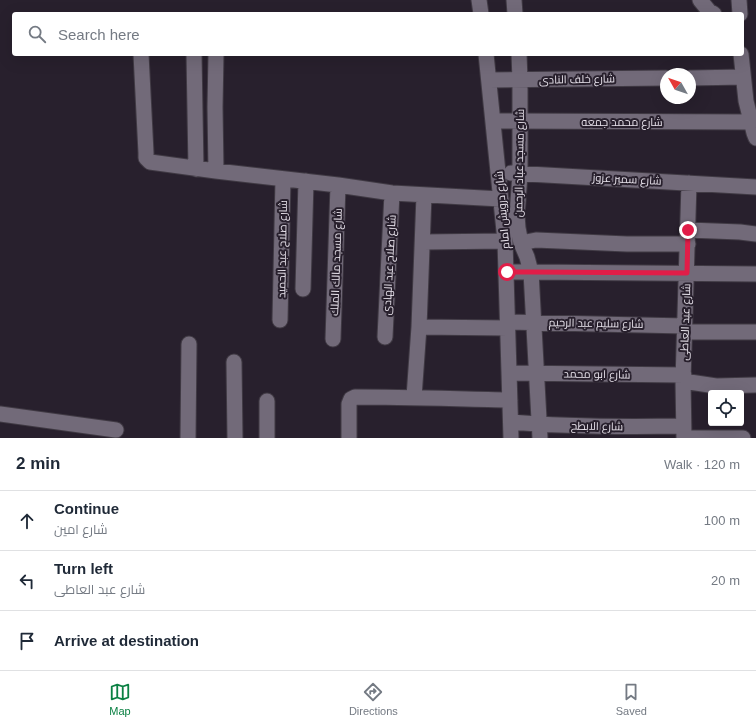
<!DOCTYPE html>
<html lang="en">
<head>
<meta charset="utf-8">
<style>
	body { margin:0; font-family:Helvetica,Cairo,sans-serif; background:#f6f6f7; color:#1f2937 }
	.controls { position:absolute; right:12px; bottom:12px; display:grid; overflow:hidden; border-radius:4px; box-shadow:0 4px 16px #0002 }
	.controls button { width:36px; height:36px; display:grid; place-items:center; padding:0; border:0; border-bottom:1px solid #e0e1e3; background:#fff; color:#1f2937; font:20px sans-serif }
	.compass { position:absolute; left:660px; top:68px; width:36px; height:36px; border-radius:50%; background:#fff; box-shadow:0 4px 16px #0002; rotate:310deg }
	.stop { position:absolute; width:12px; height:12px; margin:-9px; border:3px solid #e11d48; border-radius:50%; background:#fff }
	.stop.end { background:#e11d48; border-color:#fff; box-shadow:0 1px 4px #0008 }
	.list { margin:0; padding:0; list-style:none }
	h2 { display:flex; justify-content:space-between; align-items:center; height:52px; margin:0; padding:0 16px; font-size:17px }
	h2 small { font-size:13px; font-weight:400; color:#747a83 }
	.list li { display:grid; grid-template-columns:26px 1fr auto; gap:12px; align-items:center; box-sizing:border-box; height:60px; padding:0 16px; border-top:1px solid #e0e1e3 }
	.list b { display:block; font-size:15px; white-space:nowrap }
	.list p { margin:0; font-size:13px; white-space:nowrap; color:#747a83 }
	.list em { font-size:13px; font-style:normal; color:#747a83 }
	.icon { flex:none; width:22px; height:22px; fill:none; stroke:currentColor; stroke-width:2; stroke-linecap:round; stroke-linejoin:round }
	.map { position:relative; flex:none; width:756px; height:438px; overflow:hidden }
	.search { position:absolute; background:#fff; box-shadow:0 4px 16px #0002; left:12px; right:12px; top:12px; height:44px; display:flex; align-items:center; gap:10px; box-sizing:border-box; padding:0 14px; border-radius:4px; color:#747a83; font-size:15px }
	.sheet { height:232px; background:#fff }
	nav { display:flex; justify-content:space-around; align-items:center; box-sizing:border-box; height:56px; border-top:1px solid #e0e1e3; background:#fff; font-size:11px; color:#747a83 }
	nav a { display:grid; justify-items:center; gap:2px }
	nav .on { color:#0b8043 }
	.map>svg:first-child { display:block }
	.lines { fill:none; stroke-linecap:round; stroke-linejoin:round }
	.minor-casing { stroke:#403a44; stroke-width:17 }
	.minor { stroke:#726a79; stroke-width:15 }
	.route { stroke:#e11d48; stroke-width:5 }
	.labels { text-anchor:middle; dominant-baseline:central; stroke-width:4; stroke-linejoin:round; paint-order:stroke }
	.street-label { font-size:11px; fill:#e8e3ec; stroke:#28202d }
</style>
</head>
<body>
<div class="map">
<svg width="756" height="438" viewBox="0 0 756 438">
	<rect width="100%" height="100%" fill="#28202d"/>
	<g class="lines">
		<defs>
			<path id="minor" d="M 479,0 L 481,14
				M 514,0 L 515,14
				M 700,0 L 709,11 L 714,14
				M 739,0 L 740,14
				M 141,54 L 146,153 L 146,158 L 150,162 L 216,171 L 338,185 L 392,193 L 501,199
				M 194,54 L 196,169
				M 216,54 L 215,107 L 216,171
				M 486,54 L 505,241 L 511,438
				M 519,54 L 520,80 L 520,174 L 517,215 L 518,228 L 521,243 L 527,257 L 531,272 L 540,438
				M 741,54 L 746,101 L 754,133 L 756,138
				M 690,78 L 743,77
				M 489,80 L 666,78
				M 493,121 L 751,122
				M 511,173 L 756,187
				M 688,230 L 740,232 L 756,234
				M 423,242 L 505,241
				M 521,243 L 536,240 L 627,244 L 688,244
				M 507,272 L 531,272 L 756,274
				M 303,289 L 306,181
				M 280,320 L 283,179
				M 508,322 L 685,326
				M 419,327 L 508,328
				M 685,332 L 756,332
				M 385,337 L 392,193
				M 333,339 L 338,185
				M 234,362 L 235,438
				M 509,373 L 684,375
				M 683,381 L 716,386 L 756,385
				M 414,397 L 419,327 L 424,195
				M 0,414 L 116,430
				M 511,422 C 568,427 626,427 683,426
				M 188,438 L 189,344
				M 267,438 L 267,401
				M 349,438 L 349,404 L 351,399 L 355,397 C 407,397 458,399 510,400
				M 684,438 L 683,381 L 689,183
				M 684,438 L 743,438"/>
		</defs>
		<use href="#minor" class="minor-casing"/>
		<use href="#minor" class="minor"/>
	</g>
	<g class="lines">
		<path class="route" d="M 507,272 L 531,272 L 687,273 L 688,230"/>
	</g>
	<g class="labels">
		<g class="street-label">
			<text transform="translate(577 79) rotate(-1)">شارع خلف النادى</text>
			<text x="622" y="122">شارع محمد جمعه</text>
			<text transform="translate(519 163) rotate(-89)">شارع مسجد عباد الرحمن</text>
			<text transform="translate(627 179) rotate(3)">شارع سمير عزوز</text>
			<text transform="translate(502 210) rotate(-95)">شارع درويش امام</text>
			<text transform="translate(282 249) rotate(-89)">شارع صلاح عبد الحميد</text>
			<text transform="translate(336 262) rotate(-88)">شارع مسجد مالك الملك</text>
			<text transform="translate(389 265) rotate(-87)">شارع صلاح عبد الهادى</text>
			<text transform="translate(685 322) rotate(-88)">شارع عبد العاطى</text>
			<text transform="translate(596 323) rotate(1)">شارع سليم عبد الرحيم</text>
			<text transform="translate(597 374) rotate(1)">شارع ابو محمد</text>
			<text transform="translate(597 426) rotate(1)">شارع الابطح</text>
		</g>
	</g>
</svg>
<div class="controls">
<button><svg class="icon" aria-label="locate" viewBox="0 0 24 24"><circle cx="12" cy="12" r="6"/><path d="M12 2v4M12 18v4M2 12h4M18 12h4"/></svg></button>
</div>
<svg class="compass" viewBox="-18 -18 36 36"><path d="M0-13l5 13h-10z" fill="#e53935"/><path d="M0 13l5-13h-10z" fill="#747a83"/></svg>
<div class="stop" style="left:507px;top:272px"></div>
<div class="stop end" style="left:688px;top:230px"></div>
<div class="search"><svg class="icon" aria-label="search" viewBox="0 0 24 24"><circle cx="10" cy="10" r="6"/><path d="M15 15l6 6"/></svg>Search here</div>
</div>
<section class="sheet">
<h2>2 min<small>Walk · 120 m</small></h2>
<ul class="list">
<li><svg class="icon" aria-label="ahead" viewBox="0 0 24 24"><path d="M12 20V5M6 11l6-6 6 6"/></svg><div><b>Continue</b><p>شارع امين</p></div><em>100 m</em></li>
<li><svg class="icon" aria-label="left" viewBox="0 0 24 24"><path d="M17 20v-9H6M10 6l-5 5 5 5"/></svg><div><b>Turn left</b><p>شارع عبد العاطى</p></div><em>20 m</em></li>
<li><svg class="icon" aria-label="arrive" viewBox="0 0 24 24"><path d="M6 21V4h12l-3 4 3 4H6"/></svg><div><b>Arrive at destination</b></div></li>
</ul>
</section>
<nav>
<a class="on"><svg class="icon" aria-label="map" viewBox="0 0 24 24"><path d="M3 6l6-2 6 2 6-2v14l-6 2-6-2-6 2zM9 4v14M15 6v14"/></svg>Map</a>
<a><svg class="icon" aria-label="directions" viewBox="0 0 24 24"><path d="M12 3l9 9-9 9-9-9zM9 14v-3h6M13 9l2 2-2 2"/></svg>Directions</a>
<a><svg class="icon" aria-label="saved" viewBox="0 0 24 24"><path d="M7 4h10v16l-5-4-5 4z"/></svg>Saved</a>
</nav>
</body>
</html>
